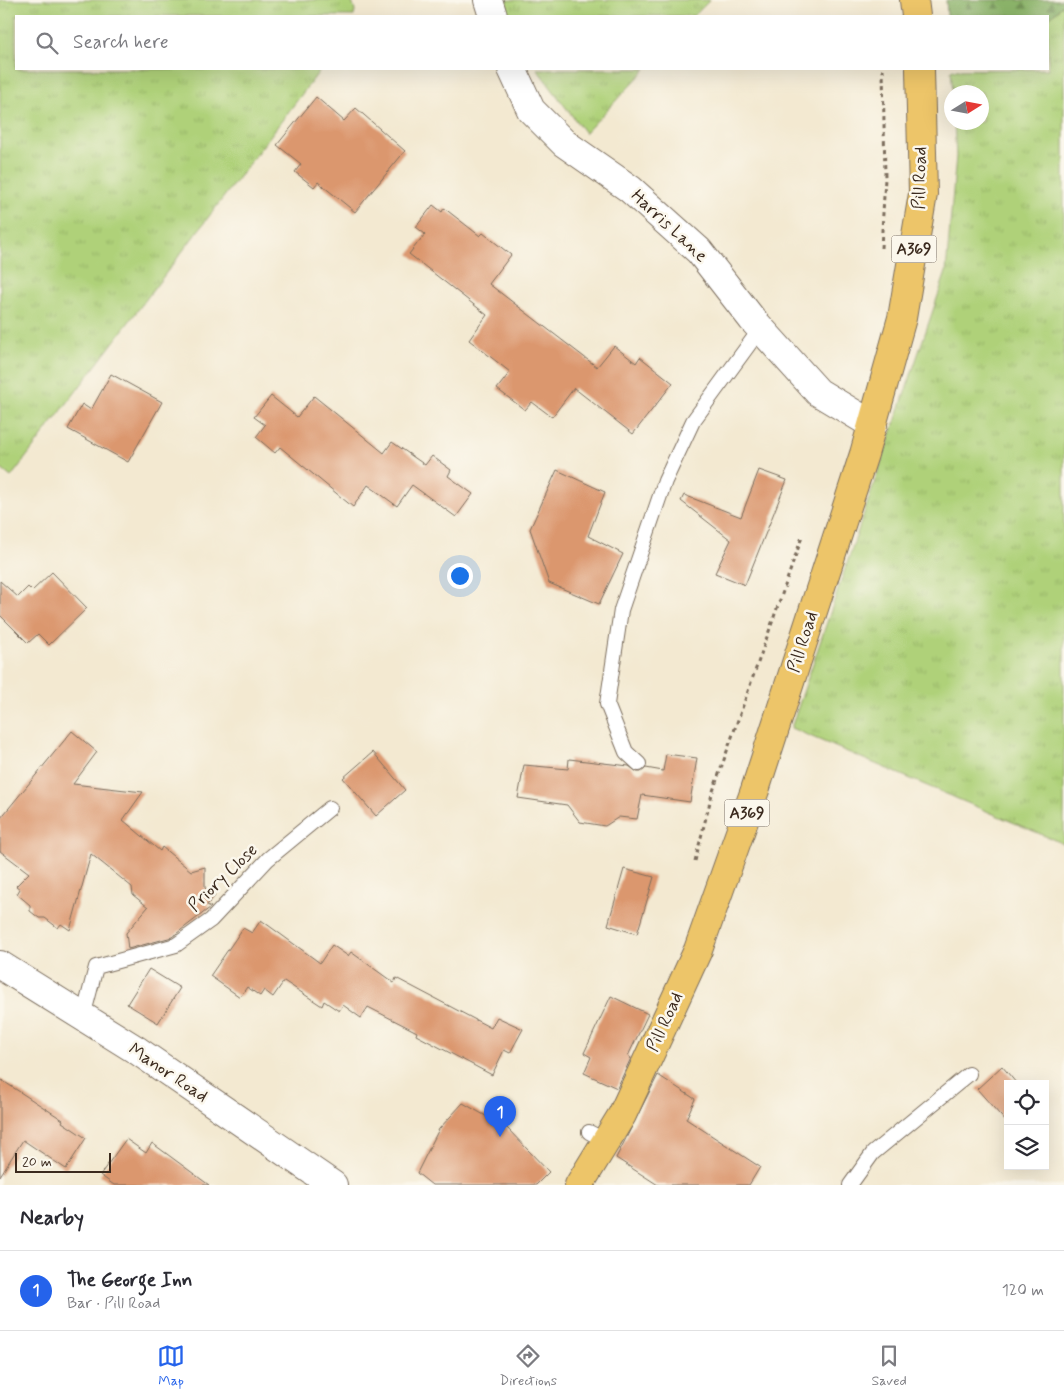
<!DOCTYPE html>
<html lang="en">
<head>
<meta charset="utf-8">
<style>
	body { margin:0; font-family:Mynerve,sans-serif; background:#f7f7f7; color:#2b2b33 }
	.controls { position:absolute; right:15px; bottom:15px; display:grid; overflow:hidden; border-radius:0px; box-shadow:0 5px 20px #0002 }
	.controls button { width:45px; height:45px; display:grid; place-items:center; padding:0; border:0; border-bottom:1px solid #e1e1e2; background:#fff; color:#2b2b33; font:25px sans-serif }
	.compass { position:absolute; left:944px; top:85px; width:45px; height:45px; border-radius:50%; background:#fff; box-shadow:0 5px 20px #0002; rotate:79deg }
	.scale { position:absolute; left:15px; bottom:12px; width:96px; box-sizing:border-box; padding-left:5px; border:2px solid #3b2a1e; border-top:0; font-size:14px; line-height:18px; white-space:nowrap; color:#3b2a1e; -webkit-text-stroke:4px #fbf7ec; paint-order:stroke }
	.you { position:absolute; left:459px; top:575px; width:18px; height:18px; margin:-12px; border:4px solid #fff; border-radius:50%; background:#1a73e8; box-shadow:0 0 0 8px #1a73e833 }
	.badge { display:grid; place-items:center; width:32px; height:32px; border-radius:50%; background:#2563eb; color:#fff; font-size:16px; font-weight:700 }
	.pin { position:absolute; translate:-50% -41px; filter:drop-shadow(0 1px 2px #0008) }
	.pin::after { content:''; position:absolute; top:26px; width:18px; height:15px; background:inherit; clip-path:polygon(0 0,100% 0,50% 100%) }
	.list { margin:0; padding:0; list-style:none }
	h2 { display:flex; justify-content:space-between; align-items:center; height:65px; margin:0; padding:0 20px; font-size:21px }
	h2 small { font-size:16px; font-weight:400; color:#7c7c81 }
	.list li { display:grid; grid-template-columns:32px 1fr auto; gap:15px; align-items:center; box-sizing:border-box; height:80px; padding:0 20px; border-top:1px solid #e1e1e2 }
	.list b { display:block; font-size:19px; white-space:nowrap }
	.list p { margin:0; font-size:16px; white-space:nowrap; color:#7c7c81 }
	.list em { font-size:16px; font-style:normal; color:#7c7c81 }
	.icon { flex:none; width:28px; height:28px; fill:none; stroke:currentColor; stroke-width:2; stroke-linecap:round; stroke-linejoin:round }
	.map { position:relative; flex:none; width:1064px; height:1185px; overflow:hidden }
	.search { position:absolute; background:#fff; box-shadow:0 5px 20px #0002; left:15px; right:15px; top:15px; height:55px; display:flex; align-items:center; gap:12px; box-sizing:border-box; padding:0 18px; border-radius:0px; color:#7c7c81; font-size:19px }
	.sheet { height:145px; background:#fff }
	nav { display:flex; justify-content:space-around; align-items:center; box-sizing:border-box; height:70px; border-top:1px solid #e1e1e2; background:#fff; font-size:14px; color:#7c7c81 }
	nav a { display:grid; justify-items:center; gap:2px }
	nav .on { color:#2563eb }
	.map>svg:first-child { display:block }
	.grass { fill:url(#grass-tufts); stroke:#757e4c }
	.forest { fill:url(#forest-firs); stroke:#636e44 }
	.building { fill:#db976e }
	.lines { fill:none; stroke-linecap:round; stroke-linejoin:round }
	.lane-casing { stroke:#7b6d5d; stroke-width:16 }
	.street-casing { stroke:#7b6d5d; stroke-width:30 }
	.primary-casing { stroke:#7b6d5d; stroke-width:30 }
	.path { stroke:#7b6d5d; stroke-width:3; stroke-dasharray:4 4; stroke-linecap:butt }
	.lane { stroke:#fff; stroke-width:14 }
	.street { stroke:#fff; stroke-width:28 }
	.primary { stroke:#edc569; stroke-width:28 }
	.labels { text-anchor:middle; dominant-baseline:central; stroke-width:5; stroke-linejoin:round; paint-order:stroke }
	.shield { fill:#fbf7ec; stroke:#75685c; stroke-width:1 }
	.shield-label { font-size:16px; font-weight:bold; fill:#3b2a1e }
	.street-label { font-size:18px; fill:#3b2a1e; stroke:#fbf7ec }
</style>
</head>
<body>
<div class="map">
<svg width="1064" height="1185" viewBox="0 0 1064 1185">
	<defs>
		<pattern id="grass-tufts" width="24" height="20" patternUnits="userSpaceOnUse" patternTransform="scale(1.25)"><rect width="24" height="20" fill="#afd179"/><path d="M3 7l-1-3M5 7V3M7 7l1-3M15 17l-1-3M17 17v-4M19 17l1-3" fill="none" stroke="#97b468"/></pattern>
		<pattern id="forest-firs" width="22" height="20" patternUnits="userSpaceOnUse" patternTransform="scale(1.25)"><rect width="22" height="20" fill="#8bb369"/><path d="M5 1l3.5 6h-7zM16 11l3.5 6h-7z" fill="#739256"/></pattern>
	</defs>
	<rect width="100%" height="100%" fill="#fbf7ec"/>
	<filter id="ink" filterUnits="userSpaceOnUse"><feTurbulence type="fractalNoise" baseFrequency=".02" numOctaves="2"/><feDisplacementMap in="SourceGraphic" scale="10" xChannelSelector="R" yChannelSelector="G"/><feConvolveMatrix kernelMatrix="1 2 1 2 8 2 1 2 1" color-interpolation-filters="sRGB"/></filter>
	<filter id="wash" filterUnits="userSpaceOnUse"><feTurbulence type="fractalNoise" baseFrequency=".0096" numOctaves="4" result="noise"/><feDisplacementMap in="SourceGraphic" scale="20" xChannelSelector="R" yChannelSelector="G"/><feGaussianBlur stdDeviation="1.12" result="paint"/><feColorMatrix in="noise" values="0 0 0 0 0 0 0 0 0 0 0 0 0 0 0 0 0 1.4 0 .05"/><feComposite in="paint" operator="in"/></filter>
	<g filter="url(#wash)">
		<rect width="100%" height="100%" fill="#f3e9d1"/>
		<path class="grass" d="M 0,0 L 351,0 L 355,10 L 354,16 L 16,16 L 16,69 L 321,69 L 11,477 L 0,468 Z
			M 502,0 L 710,0 L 694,16 L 510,16 Z
			M 1064,4 L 1064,844 L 791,728 L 946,272 L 956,156 L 954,123 L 982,122 L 982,92 L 953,92 L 951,70 L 1048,69 L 1048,19 Z
			M 537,69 L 646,69 L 585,133 Z"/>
		<path class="forest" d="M 946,0 L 1064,0 L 1064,4 L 1048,19 L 1048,16 L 947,16 Z"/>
		<g id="blocks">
			<path class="building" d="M 316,97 L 344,121 L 356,108 L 405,151 L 355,212 L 318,182 L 314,187 L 295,172 L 301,164 L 277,145 Z
				M 433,205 L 442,212 L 444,208 L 480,236 L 483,233 L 511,255 L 489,284 L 597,367 L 614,346 L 636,363 L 640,357 L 673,383 L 633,434 L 574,388 L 552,417 L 532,402 L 525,410 L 497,389 L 510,372 L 469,340 L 487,315 L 409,254 L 425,234 L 416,227 Z
				M 111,374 L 162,402 L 128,462 L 68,429 L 82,404 L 91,410 Z
				M 271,396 L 297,417 L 314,396 L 384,453 L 392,442 L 425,465 L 432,456 L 451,470 L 448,476 L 473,494 L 456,517 L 412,485 L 397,506 L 368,485 L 353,507 L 280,447 L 275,453 L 256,437 L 265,425 L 254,417 Z
				M 557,470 L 605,492 L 588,536 L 623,554 L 599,604 L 549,583 L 530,529 Z
				M 759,470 L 787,480 L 745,585 L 715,573 L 731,540 L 681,501 L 684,495 L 741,517 Z
				M 52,572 L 87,608 L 49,645 L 38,634 L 28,643 L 0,615 L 0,581 L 18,597 L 28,587 L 32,591 Z
				M 72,731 L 97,752 L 73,784 L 143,792 L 123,820 L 160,851 L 162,847 L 191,871 L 205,867 L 205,888 L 215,896 L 207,905 L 211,907 L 172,937 L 128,949 L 126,933 L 148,907 L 133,895 L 132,887 L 91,854 L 70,930 L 61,924 L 58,928 L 45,918 L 39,918 L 30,911 L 30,905 L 17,894 L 20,889 L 16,886 L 29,873 L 0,851 L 0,819 Z
				M 373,752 L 405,790 L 376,816 L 343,778 Z
				M 666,754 L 697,758 L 690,802 L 642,795 L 637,819 L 619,817 L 605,826 L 580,822 L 567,805 L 518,798 L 524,765 L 568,769 L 569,759 L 629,766 L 637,772 L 641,772 L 646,768 L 663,771 Z
				M 624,869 L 654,877 L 637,934 L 608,925 Z
				M 261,920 L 320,963 L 332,945 L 348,956 L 351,952 L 394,983 L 396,978 L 491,1028 L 497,1017 L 523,1029 L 510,1053 L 504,1050 L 492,1075 L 416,1035 L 417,1032 L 368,1007 L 361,1018 L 343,1005 L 339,1011 L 324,1001 L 322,1006 L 284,981 L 273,997 L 264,990 L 260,996 L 247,987 L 240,997 L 210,976 L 243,928 L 252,933 Z
				M 149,969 L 180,988 L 158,1023 L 127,1004 Z
				M 611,996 L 648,1014 L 628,1056 L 631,1058 L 617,1088 L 584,1073 L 591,1057 L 584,1053 Z
				M 1002,1066 L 1017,1084 L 1008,1084 L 1008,1124 L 977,1089 Z
				M 658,1075 L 695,1099 L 686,1119 L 760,1167 L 749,1185 L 658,1185 L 616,1158 Z
				M 0,1079 L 63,1120 L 62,1122 L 86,1138 L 66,1169 L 23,1140 L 0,1176 Z
				M 463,1103 L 507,1128 L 549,1172 L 536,1185 L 432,1185 L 417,1173 L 439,1129 Z
				M 126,1139 L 146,1153 L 152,1143 L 209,1185 L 114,1185 L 100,1175 Z"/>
		</g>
	</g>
	<g filter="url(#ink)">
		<use href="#blocks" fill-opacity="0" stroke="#7b6d5d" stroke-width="1"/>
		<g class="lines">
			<defs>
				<path id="lane" d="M 639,764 L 626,752 L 607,704 L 621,610 L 665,481 L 693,421 L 761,328
					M 83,1017 L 96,967 L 176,945 L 211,920 L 268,859 L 330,808
					M 589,1132 L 606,1141
					M 850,1185 L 873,1153 L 969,1074"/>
				<path id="street" d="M 488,0 L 493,16
					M 512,69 L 531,110 L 564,143 L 630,189 L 699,251 L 752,319 L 818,392 L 873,425
					M 0,965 L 138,1051 L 333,1185"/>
				<path id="primary" d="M 914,0 L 916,16
					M 579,1185 L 622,1115 L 698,950 L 755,790 L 864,454 L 902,318 L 923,194 L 920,69"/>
			</defs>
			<use href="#lane" class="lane-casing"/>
			<use href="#street" class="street-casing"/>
			<use href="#primary" class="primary-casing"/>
			<path class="path" d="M 881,248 L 885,178 L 883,69
				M 695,861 L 712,794 L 802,537"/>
			<use href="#lane" class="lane"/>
			<use href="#street" class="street"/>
			<use href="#primary" class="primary"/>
		</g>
	</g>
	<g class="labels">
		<g class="shield">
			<rect x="891.5" y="235.5" width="45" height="27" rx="4"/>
			<rect x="724.5" y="799.5" width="45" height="27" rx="4"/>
		</g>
		<g class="shield-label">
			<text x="914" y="249">A369</text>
			<text x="747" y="813">A369</text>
		</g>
		<g class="street-label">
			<text transform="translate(920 178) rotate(-88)">Pill Road</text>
			<text transform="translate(669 226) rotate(43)">Harris Lane</text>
			<text transform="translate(803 642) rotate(-72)">Pill Road</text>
			<text transform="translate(223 878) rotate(-44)">Priory Close</text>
			<text transform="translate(665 1022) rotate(-65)">Pill Road</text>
			<text transform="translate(168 1073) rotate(34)">Manor Road</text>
		</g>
	</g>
</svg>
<div class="controls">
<button><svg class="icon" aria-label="locate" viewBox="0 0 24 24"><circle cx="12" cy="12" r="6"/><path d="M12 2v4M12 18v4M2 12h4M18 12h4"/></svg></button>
<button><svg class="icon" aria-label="layers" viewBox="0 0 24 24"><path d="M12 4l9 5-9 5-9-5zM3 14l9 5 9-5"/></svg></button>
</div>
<svg class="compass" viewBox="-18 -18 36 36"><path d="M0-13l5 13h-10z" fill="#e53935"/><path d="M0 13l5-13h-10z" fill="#7c7c81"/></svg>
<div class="scale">20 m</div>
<div class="you"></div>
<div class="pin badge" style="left:500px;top:1137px">1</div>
<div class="search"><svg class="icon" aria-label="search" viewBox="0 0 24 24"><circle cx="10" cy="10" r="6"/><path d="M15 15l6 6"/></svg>Search here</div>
</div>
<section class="sheet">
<h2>Nearby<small></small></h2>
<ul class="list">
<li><span class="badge">1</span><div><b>The George Inn</b><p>Bar · Pill Road</p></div><em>120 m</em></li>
</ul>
</section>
<nav>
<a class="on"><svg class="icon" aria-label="map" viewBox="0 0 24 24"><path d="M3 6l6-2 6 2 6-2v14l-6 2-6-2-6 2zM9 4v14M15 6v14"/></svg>Map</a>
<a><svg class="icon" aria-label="directions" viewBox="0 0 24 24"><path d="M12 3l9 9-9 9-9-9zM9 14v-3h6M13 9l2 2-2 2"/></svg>Directions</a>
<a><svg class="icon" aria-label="saved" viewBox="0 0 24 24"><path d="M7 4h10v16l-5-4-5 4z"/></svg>Saved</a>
</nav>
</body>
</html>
